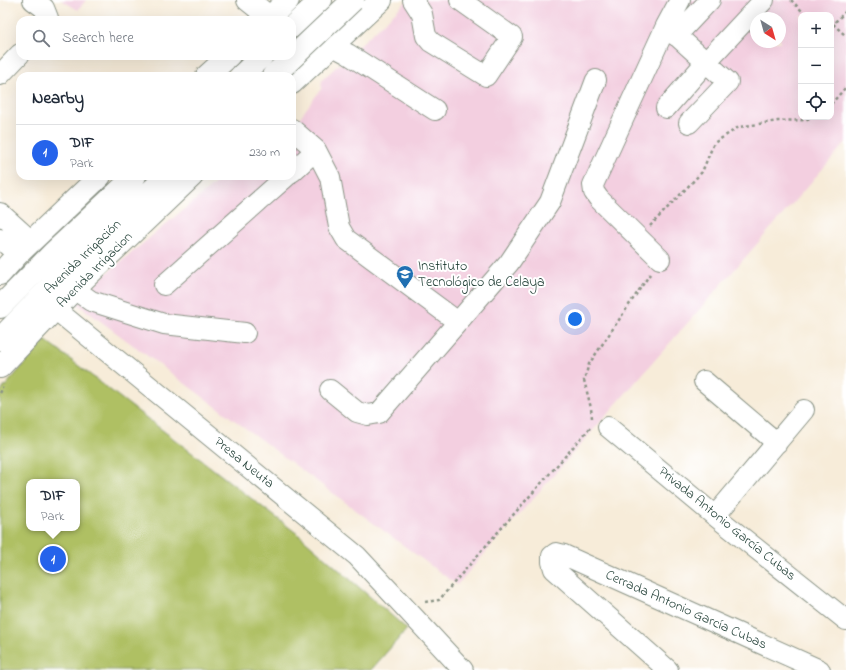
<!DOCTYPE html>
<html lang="en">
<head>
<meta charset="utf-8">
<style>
	body { margin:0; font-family:"Indie Flower",sans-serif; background:#f6f6f7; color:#1f2937 }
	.controls { position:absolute; right:12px; top:12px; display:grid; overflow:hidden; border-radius:8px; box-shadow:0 4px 16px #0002 }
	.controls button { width:36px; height:36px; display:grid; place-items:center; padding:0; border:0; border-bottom:1px solid #e0e1e3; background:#fff; color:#1f2937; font:20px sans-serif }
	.compass { position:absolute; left:750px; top:12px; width:36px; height:36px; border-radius:50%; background:#fff; box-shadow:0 4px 16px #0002; rotate:143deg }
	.you { position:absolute; left:575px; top:319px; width:14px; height:14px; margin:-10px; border:3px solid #fff; border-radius:50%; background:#1a73e8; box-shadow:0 0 0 6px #1a73e833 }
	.badge { display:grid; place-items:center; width:26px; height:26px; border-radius:50%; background:#2563eb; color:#fff; font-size:13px; font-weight:700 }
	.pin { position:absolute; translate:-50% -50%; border:2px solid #fff; box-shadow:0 1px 4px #0006 }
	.popup { position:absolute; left:26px; top:479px; width:54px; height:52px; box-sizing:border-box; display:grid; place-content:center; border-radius:8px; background:#fff; filter:drop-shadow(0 1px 3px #0005); font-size:13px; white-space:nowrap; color:#747a83 }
	.popup b { font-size:15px; color:#1f2937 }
	.popup::after { content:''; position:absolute; left:50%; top:100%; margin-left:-8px; border:8px solid transparent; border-top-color:#fff }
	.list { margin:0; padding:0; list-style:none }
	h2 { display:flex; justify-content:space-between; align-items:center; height:52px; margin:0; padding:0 16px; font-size:17px }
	h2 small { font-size:13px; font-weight:400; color:#747a83 }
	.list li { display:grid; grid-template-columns:26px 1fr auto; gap:12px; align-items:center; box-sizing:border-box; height:56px; padding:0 16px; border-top:1px solid #e0e1e3 }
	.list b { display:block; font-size:15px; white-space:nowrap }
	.list p { margin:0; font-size:13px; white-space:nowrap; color:#747a83 }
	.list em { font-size:13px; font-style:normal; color:#747a83 }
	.icon { flex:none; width:22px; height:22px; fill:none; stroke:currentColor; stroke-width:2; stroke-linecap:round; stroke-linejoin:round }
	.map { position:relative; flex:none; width:846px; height:670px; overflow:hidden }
	.search { position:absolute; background:#fff; box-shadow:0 4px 16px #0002; left:16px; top:16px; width:280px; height:44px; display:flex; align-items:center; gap:10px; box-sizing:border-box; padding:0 14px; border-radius:12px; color:#747a83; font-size:15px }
	.panel { position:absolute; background:#fff; box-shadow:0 4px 16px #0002; left:16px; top:72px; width:280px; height:108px; border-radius:12px }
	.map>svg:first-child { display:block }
	.built { fill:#f3cfe0; fill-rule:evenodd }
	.green { fill:#afc063; stroke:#677e4c; fill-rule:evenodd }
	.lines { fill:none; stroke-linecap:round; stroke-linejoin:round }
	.minor-casing { stroke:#8b9486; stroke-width:22 }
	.major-casing { stroke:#8b9486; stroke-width:24 }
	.path { stroke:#8b9486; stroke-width:2.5; stroke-dasharray:3 3; stroke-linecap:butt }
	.minor { stroke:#fff; stroke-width:20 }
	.major { stroke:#fff; stroke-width:22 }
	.major-bridge-casing { stroke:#8b9486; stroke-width:24; stroke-linecap:butt }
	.major-bridge { stroke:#fff; stroke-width:22 }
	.labels { text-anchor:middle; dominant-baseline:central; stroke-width:4; stroke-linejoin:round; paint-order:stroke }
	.street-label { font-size:14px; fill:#1f3d34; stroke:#fff }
	.poi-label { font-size:14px; fill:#1f3d34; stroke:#fff; text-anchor:start }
</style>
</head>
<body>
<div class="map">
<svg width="846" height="670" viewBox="0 0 846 670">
	<rect width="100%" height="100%" fill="#fff"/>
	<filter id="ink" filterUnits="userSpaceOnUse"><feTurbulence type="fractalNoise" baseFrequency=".025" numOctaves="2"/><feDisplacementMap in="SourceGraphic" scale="8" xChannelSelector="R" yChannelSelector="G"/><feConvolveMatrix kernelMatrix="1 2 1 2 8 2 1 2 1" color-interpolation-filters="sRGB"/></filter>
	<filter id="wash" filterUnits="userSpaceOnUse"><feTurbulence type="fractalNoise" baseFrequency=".012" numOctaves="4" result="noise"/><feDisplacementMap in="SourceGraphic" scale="16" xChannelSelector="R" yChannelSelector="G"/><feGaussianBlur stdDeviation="0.9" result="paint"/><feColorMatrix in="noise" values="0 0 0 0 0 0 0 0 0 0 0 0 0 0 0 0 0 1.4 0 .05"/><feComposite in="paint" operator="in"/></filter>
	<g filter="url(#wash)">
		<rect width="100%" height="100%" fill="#f7ecd9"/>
		<path class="built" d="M 61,0 L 86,0 L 78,10 Z
			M 408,0 L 846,0 L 846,142 L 786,211 L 457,585 L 76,303 L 106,274 L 224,176 L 292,176 L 292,128 L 321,89 L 322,80 ZM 801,15 L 831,15 L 831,117 L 801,117 ZM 756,18 L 780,18 L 780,42 L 756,42 Z"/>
		<path class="green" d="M 45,340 L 299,535 L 407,629 L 371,670 L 0,670 L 0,392 ZM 29,482 L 77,482 L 77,528 L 29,528 Z"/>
	</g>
	<g filter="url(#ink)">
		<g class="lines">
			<defs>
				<path id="minor" d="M 33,0 L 44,8 L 48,18 L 47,20
					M 413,0 L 422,14 L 426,36 L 431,42 L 486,76 L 512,37 L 460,0
					M 666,26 L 728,82 L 689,123
					M 676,36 L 710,0
					M 333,46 L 348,54 L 435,110
					M 0,75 L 20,54
					M 666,108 L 706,62 L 764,0
					M 292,129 L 316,150 L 330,177 L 339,227 L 346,239 L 458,322 L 509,263 L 550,202 L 596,80
					M 292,172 L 316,150
					M 0,213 L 31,241
					M 0,239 L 18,254
					M 660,259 L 599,199 L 594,192 L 593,185 L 666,26 L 680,0
					M 164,285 L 287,176
					M 74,289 L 91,301 L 164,324 L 245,333
					M 55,309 L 357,556 L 463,670
					M 704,381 L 777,443
					M 330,390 L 357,412 L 368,415 L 379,413 L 458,322
					M 608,427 L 715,516 L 846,620
					M 715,516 L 804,410
					M 668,670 L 554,569 L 552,562 L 552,556 L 556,553 L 564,555 L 820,670"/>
				<path id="major" d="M 248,0 L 273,20
					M 267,20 L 288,0
					M 292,27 L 321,0
					M 207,76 L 229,56
					M 292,83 L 381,0
					M 0,274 L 18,254 L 100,176
					M 0,307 L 54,252 L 135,176
					M 0,339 L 73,264 L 167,176
					M 0,367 L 85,278 L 192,176"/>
			</defs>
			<use href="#minor" class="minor-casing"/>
			<use href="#major" class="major-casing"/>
			<path class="path" d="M 791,0 L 806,15
				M 833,24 L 846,36
				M 831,26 L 846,11
				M 831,104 L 846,87
				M 650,226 L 702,172 L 714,143 L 739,127 L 778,121 L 805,120 L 812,117
				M 0,393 L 3,388 L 2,387
				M 592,418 L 591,408 L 584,380 L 589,364 L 650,274
				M 425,602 L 439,600 L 491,540 L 590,428"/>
			<use href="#minor" class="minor"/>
			<use href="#major" class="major"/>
			<defs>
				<path id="major-bridge" d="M 241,76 L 262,56
					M 273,76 L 353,0"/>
			</defs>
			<use href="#major-bridge" class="major-bridge-casing"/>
			<use href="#major-bridge" class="major-bridge"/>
		</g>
	</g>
	<defs>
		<symbol id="university-pin" viewBox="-11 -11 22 30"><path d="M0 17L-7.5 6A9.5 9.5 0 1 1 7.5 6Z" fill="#1f6fb2" stroke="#fff"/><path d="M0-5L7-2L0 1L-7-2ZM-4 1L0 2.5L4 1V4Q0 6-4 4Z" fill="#fff"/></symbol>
	</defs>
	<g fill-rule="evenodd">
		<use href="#university-pin" x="395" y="264" width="20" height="27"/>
	</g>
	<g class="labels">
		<g class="street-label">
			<text transform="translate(83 257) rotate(-44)">Avenida Irrigación</text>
			<text transform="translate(95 270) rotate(-45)">Avenida Irrigacion</text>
			<text transform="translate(244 463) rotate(39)">Presa Neuta</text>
			<text transform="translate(727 524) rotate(39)">Privada Antonio García Cubas</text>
			<text transform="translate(686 610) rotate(24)">Cerrada Antonio García Cubas</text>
		</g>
		<g class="poi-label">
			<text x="418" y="266">Instituto<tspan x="418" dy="16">Tecnológico de Celaya</tspan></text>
		</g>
	</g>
</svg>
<div class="controls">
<button>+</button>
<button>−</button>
<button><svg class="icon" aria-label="locate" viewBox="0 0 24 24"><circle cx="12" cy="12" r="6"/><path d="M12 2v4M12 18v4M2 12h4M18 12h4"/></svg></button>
</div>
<svg class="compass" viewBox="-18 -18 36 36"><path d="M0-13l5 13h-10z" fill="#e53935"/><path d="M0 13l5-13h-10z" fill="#747a83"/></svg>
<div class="you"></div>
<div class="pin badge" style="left:53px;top:559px">1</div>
<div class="popup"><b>DIF</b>Park</div>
<div class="search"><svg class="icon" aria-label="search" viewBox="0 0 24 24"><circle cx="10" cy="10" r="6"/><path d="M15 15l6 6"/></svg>Search here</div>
<section class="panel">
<h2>Nearby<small></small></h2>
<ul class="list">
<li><span class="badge">1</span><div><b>DIF</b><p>Park</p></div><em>230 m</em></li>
</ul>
</section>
</div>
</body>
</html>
